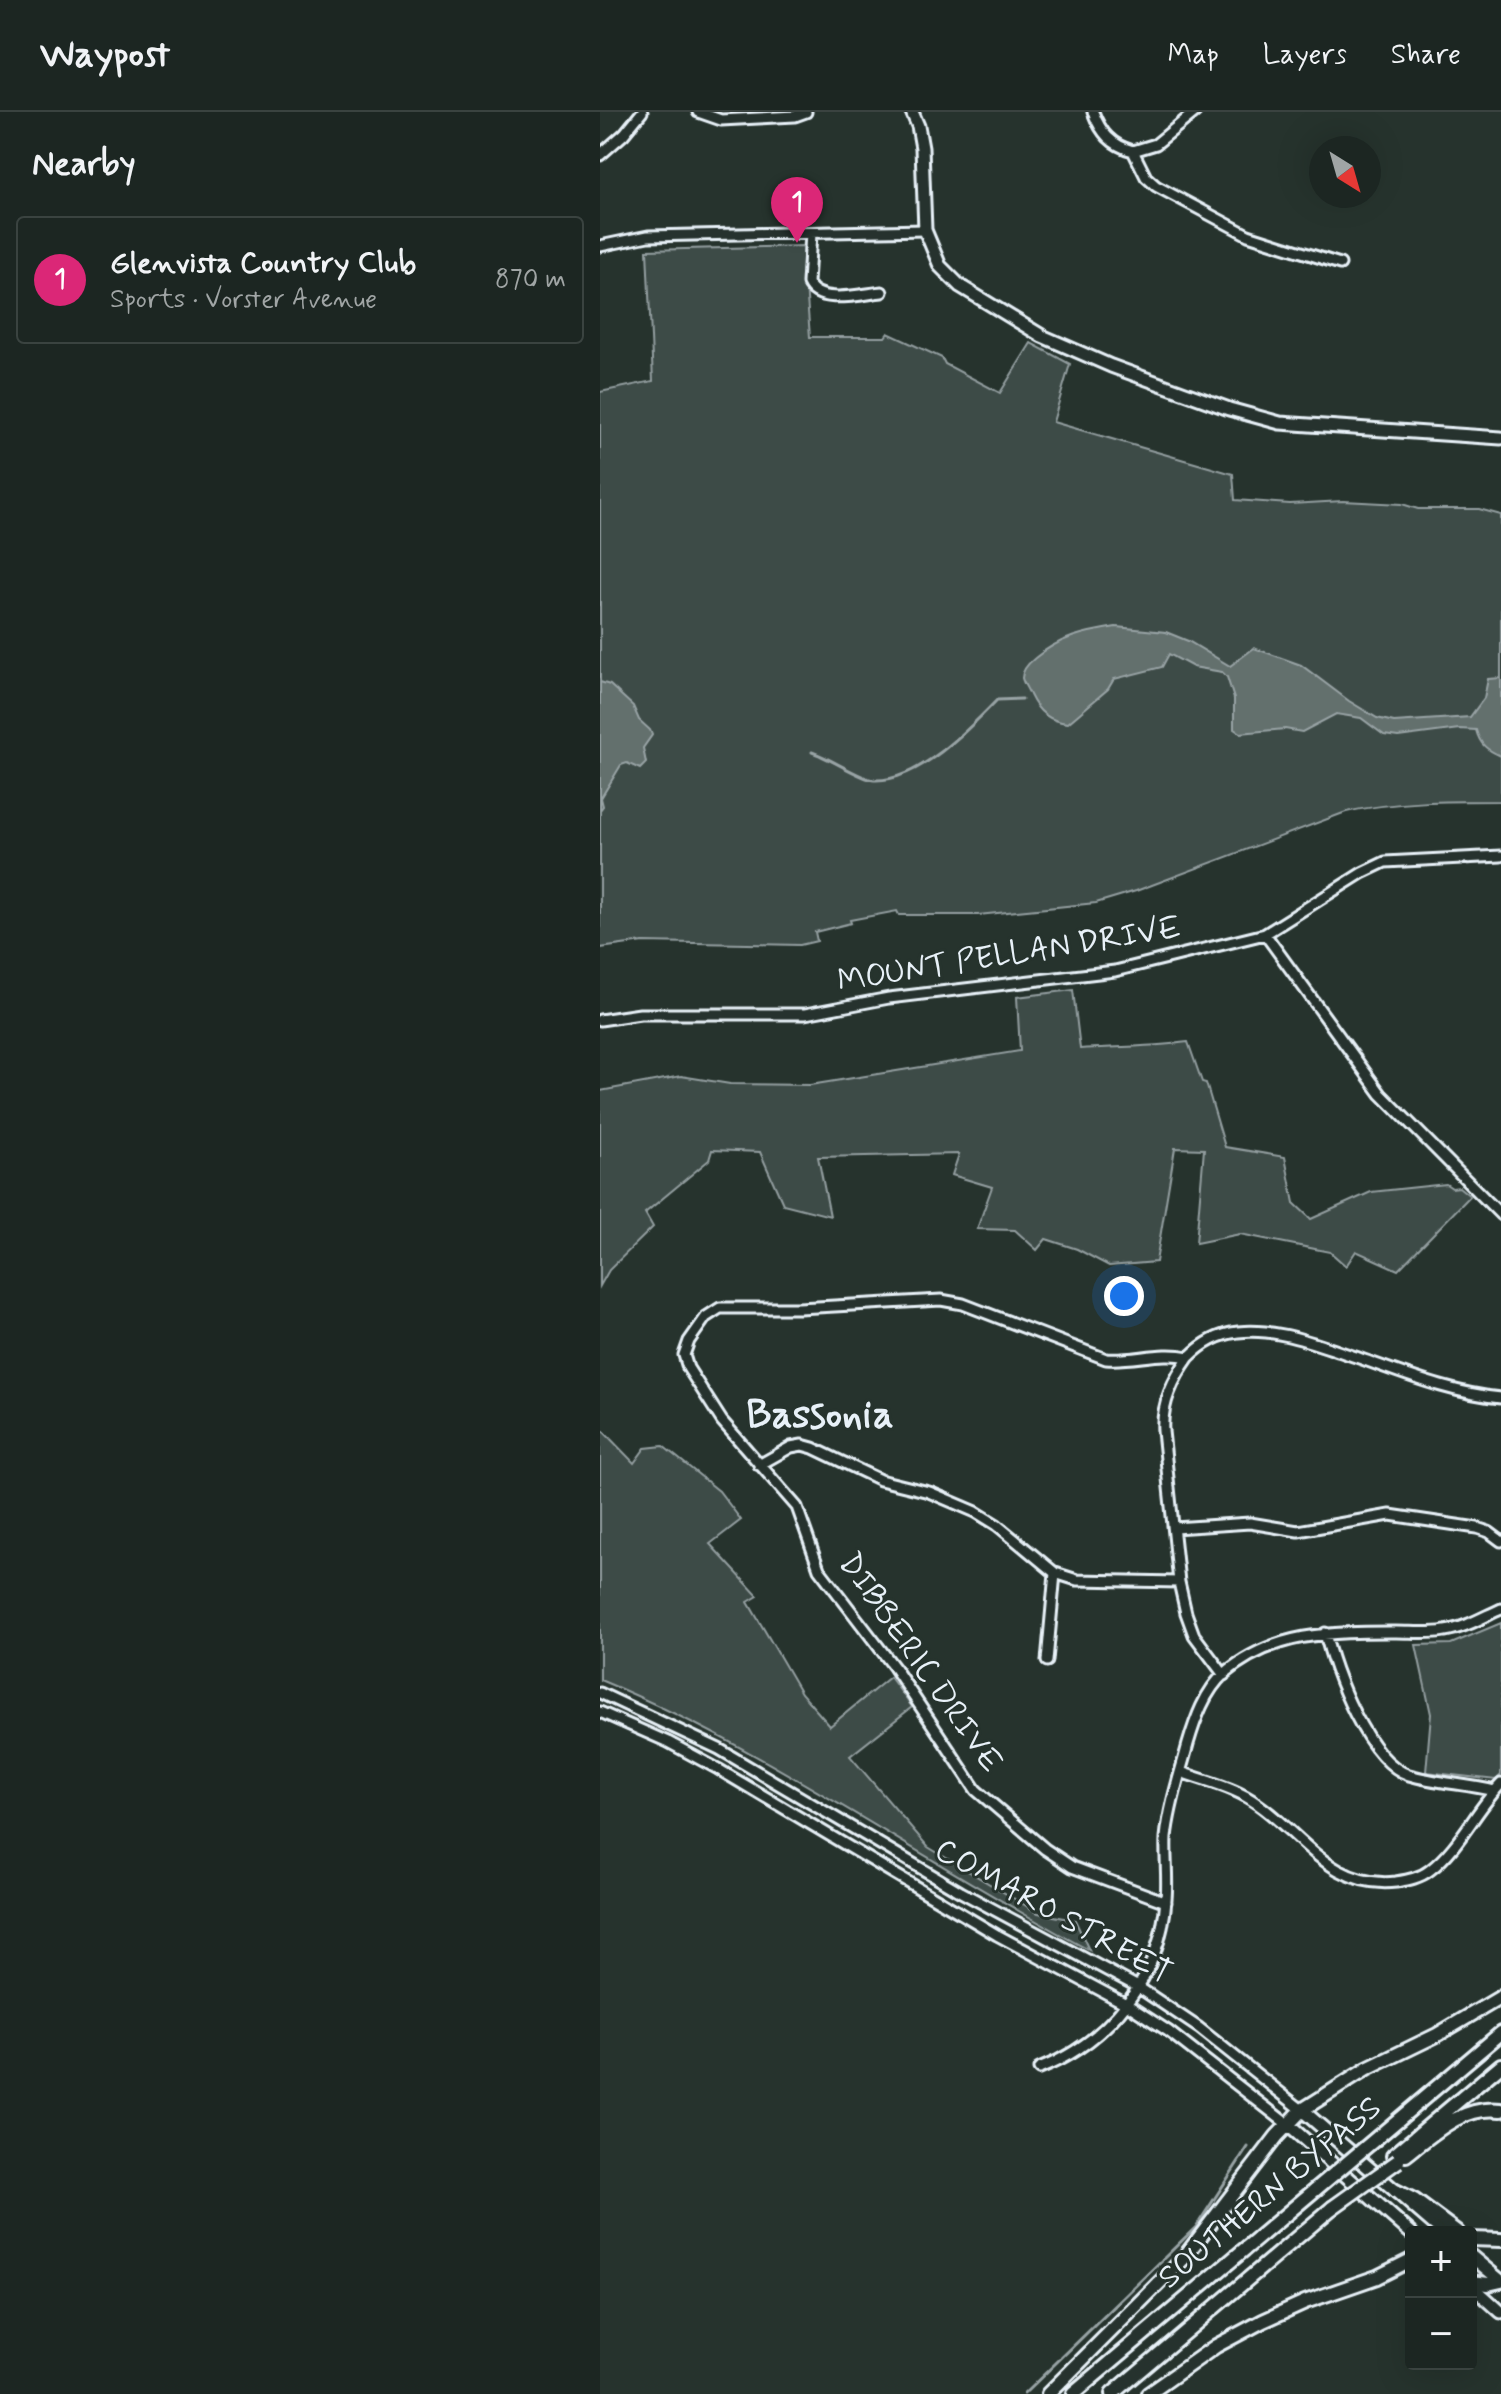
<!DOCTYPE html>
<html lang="en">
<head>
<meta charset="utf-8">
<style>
	body { margin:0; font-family:Mynerve,sans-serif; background:#29322f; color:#f1f3f6 }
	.controls { position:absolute; right:24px; bottom:24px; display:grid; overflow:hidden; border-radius:8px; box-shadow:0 8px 32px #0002 }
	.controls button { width:72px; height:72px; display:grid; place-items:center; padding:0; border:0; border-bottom:2px solid #3a4340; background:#1c2622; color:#f1f3f6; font:40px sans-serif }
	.compass { position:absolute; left:709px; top:24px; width:72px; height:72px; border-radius:50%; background:#1c2622; box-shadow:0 8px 32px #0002; rotate:143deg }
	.you { position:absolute; left:524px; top:1184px; width:28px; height:28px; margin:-20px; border:6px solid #fff; border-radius:50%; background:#1a73e8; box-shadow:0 0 0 12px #1a73e833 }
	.badge { display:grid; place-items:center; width:52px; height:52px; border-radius:50%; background:#db2777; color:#fff; font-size:26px; font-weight:700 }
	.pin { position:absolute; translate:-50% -66px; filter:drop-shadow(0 2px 4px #0008) }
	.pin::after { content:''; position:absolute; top:42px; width:28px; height:24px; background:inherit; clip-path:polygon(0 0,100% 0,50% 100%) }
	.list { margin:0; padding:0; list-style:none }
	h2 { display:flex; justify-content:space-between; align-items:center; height:104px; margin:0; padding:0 32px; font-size:34px }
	h2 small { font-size:26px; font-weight:400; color:#a0a5a5 }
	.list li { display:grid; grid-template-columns:52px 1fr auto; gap:24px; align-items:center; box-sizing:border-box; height:128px; margin:0 16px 16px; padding:0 16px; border:2px solid #3a4340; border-radius:8px }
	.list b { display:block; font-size:30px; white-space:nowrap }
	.list p { margin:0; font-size:26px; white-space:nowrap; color:#a0a5a5 }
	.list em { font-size:26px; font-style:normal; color:#a0a5a5 }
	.map { position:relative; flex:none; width:901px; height:2282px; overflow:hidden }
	header { display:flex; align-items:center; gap:48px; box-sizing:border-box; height:112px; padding:0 40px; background:#1c2622; border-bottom:2px solid #3a4340 }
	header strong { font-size:38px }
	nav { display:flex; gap:44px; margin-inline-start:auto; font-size:28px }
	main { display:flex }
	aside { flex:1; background:#1c2622 }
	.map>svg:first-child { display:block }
	.green { fill:#3e4b47; stroke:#939ea0; stroke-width:2 }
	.water { fill:#636f6d; stroke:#98a3a5; stroke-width:2 }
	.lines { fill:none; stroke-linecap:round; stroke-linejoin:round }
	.stream { stroke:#98a3a5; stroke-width:3 }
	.minor-casing { stroke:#e8f1f8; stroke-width:15 }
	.major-casing { stroke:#e8f1f8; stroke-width:17 }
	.highway-casing { stroke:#e8f1f8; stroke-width:18 }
	.minor { stroke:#26332d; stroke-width:9 }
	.major { stroke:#26332d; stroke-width:11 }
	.highway { stroke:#26332d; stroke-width:12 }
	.highway-bridge-casing { stroke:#e8f1f8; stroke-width:18; stroke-linecap:butt }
	.highway-bridge { stroke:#26332d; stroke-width:12 }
	.labels { text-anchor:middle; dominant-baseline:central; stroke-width:6; stroke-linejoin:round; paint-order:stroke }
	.street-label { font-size:32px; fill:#e8f1f8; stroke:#26332d }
	.district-label { font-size:40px; font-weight:bold; fill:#e8f1f8; stroke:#26332d }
</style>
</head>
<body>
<header>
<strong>Waypost</strong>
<nav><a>Map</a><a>Layers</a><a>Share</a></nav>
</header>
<main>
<aside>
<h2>Nearby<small></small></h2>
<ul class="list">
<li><span class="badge">1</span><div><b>Glenvista Country Club</b><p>Sports · Vorster Avenue</p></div><em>870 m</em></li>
</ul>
</aside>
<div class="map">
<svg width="901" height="2282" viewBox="0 0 901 2282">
	<rect width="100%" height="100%" fill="#26332d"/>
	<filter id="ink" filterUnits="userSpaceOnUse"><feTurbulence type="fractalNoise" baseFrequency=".0125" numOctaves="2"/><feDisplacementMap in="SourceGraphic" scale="16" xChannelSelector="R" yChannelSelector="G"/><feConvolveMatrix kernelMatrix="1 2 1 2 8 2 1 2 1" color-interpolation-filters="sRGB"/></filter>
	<g filter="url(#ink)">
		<path class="green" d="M 203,134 L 210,225 L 285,225 L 288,221 L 342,246 L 345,252 L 400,281 L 431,231 L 470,252 L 453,310 L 633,362 L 635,388 L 690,392 L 743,389 L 802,392 L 818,397 L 879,397 L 901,403 L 901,689 C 849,689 797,689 746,700 L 536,779 L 496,791 L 378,803 L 299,803 L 297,799 L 250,808 L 251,811 L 215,820 L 217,829 L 200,833 L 43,830 L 0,836 L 0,280 L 53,269 L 47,138 Z
			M 473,878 L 480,937 C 516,935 552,935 588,930 L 602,970 L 606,971 L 625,1035 L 685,1045 L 694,1091 L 711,1107 L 771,1080 L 846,1072 L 852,1076 L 859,1075 L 870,1084 L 798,1158 L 756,1139 L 746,1154 L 730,1140 L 640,1122 L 596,1131 L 604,1037 L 575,1036 L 556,1150 L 509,1154 L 477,1137 L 446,1127 L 437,1138 L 415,1118 L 377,1117 L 392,1075 L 352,1063 L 359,1042 L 218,1045 L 230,1104 L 183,1092 L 160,1040 L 112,1038 L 109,1048 L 45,1101 L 53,1115 L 9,1158 L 0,1174 L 0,979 L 81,964 L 130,972 L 210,973 L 420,939 L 417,885 Z
			M 0,1316 L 34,1351 L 45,1336 L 63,1334 L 119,1379 L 141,1408 L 110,1432 L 158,1484 L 148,1490 L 201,1581 L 230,1614 L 290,1565 L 312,1595 L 250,1644 L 328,1735 L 438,1801 L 475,1808 L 489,1838 C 325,1751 172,1639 0,1568 Z
			M 901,1511 L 901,1663 L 896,1668 L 826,1660 L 831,1602 L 816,1533 L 851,1532 Z"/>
		<path class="water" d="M 516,515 L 566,520 L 588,529 L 630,554 L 654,536 L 701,553 L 749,589 L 777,606 L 794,610 L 870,605 L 884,586 L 888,567 L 901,566 L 901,644 C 887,638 880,633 876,618 L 859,617 L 798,625 L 784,623 L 761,606 L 736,602 L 702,620 L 685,617 L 640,621 L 634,617 L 634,587 L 627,565 L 622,560 L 593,555 L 569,542 L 562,555 L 514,567 L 508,577 L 468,611 C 449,609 438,600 430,583 C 428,578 423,571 422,566 C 422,558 430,550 435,546 C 460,525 485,520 516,515 Z
			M 0,570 L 10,573 L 33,594 L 39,608 L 50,618 L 52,623 L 43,636 L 46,651 L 40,657 L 27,651 L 21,653 L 1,686 L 3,694 L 0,698 Z"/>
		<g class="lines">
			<path class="stream" d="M 212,640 C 228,645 263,668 274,668 C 318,670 369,617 397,588 L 422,587
				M 424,2282 L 596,2115 L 648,2035"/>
			<defs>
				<path id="minor" d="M 98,0 L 121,8 L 195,4 L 206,0
					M 493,0 C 501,21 511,33 533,39 L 546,65 L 556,74 L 648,123 L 740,152
					M 533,39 L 556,32 L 595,0
					M 0,43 L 24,22 L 42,0
					M 211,121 L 208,171 C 218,194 262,182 282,180
					M 0,134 L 48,124 L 325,118
					M 665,822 L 781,982 L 901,1103
					M 0,908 L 40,902 L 205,902 L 289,886 L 515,859 L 665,822 L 762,761 L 785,750 L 901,744
					M 589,1245 C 574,1266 561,1292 563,1319 L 579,1470 L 586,1501 L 594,1523 L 624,1563
					M 159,1353 L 191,1335 L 202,1333 L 213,1336 L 280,1368 L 329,1380 L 376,1400 L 397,1413 L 455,1461 L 477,1468 L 579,1470
					M 574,1416 L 650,1411 L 698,1419 L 790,1403 L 877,1416 L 889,1420 L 901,1429
					M 725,1521 C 734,1560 767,1649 809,1663 C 836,1671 867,1672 895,1679
					M 447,1549 L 455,1461
					M 0,1581 L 119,1637 L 361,1780 L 538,1875 L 599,1916 L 702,1998
					M 0,1600 L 68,1630 L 118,1657 L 397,1823 L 528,1893 L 568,1919 L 687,2012
					M 581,1660 C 602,1668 626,1673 645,1684 C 697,1713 727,1778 796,1770 C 808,1768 820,1766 830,1758 C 860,1735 875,1699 901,1672
					M 566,1790 L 472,1755 L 445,1737 L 376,1678 L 294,1555 L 219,1457 L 197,1395 L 122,1309 L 88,1256 L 84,1243 L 89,1229 L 106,1205 L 120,1196 L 199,1196 L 341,1188 L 363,1192 L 506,1247 C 535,1249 560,1239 589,1245 C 603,1231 619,1222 638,1220 C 673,1216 708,1229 741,1240 C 793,1257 846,1281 901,1286
					M 439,1957 C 510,1929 561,1865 566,1787 C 568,1767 565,1746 566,1726 C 569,1695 580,1662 588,1632 C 595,1608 605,1579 624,1562 C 674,1519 734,1520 796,1520 C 812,1520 829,1522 845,1519 C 865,1516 883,1505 901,1497"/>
				<path id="major" d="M 312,0 L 318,14 L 322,36 L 325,118 L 340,154 L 360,174 L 442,224 L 511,254 L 629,297 L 680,311 L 901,326
					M 702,1998 L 843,2120
					M 687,2012 L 811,2121
					M 871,2144 L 901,2169
					M 871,2173 L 901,2200"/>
				<path id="highway" d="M 779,2024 L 901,1921
					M 806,2043 C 834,2021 863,1993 901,1998
					M 793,2044 L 901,1953
					M 796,2079 L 814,2088 L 857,2120
					M 871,2127 L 901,2128
					M 871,2170 L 888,2172 L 901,2169
					M 448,2282 L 583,2147 L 677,2024 L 702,1998 L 767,1957 L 837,1923 L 901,1885
					M 473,2282 L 716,2077
					M 512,2282 L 732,2096
					M 548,2282 L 616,2234 L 663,2209 L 705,2190 L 777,2165 L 811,2148"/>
			</defs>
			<use href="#minor" class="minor-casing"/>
			<use href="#major" class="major-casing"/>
			<use href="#highway" class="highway-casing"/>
			<use href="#minor" class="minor"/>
			<use href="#major" class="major"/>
			<use href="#highway" class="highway"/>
			<defs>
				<path id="highway-bridge" d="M 716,2077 L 779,2024
					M 732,2096 L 798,2049"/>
			</defs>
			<use href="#highway-bridge" class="highway-bridge-casing"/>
			<use href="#highway-bridge" class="highway-bridge"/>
		</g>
	</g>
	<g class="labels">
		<g class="street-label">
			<text transform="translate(409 843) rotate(-9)">MOUNT PELLAN DRIVE</text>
			<text transform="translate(320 1551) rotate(55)">DIBBERIC DRIVE</text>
			<text transform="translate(453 1800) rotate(29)">COMARO STREET</text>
			<text transform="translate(670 2081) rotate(-40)">SOUTHERN BYPASS</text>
		</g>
		<g class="district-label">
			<text x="220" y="1304">Bassonia</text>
		</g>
	</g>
</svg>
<div class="controls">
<button>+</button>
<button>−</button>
</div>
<svg class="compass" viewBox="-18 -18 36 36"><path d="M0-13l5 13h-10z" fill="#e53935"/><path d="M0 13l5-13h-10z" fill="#a0a5a5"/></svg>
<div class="you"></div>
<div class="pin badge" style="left:197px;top:131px">1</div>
</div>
</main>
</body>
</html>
